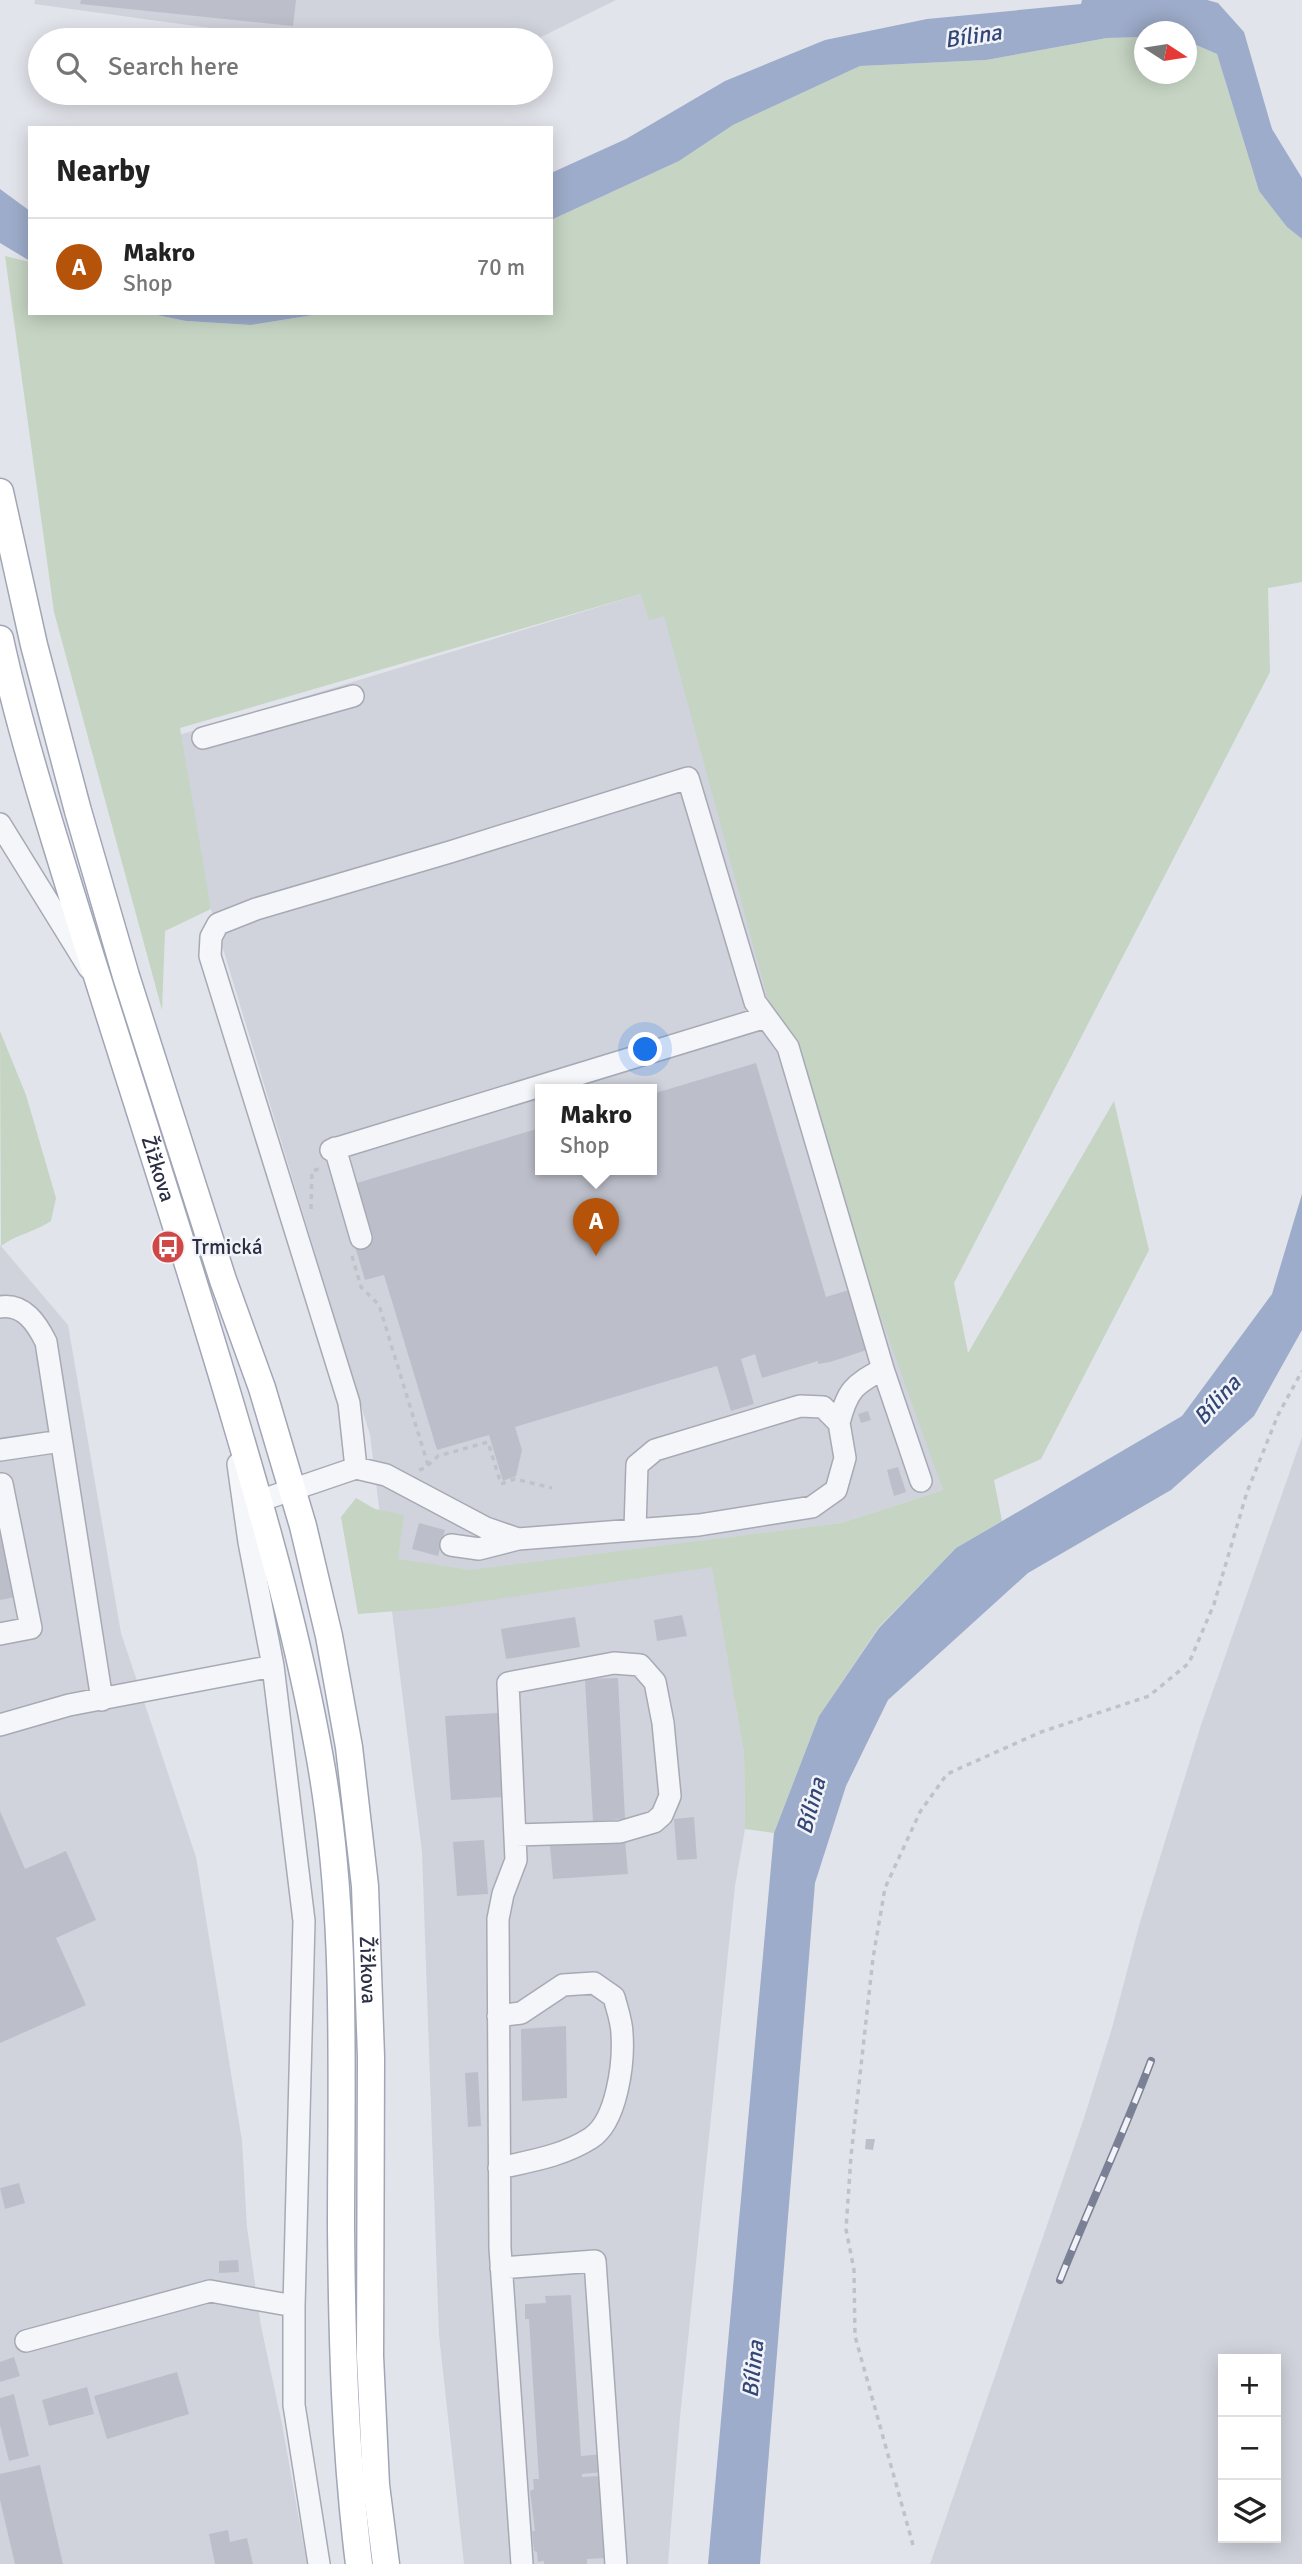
<!DOCTYPE html>
<html lang="en">
<head>
<meta charset="utf-8">
<style>
	body { margin:0; font-family:Signika,sans-serif; background:#f6f6f6; color:#222 }
	.controls { position:absolute; right:21px; bottom:21px; display:grid; overflow:hidden; border-radius:0px; box-shadow:0 4px 18px #0003 }
	.controls button { width:63px; height:63px; display:grid; place-items:center; padding:0; border:0; border-bottom:2px solid #e0e0e0; background:#fff; color:#222; font:35px sans-serif }
	.compass { position:absolute; left:1134px; top:21px; width:63px; height:63px; border-radius:50%; background:#fff; box-shadow:0 4px 18px #0003; rotate:102deg }
	.you { position:absolute; left:646px; top:1050px; width:24px; height:24px; margin:-18px; border:5px solid #fff; border-radius:50%; background:#1a73e8; box-shadow:0 0 0 10px #1a73e833 }
	.badge { display:grid; place-items:center; width:46px; height:46px; border-radius:50%; background:#b45309; color:#fff; font-size:23px; font-weight:700 }
	.pin { position:absolute; translate:-50% -58px; filter:drop-shadow(0 2px 4px #0008) }
	.pin::after { content:''; position:absolute; top:37px; width:24px; height:21px; background:inherit; clip-path:polygon(0 0,100% 0,50% 100%) }
	.popup { position:absolute; left:535px; top:1084px; width:122px; height:91px; box-sizing:border-box; display:grid; place-content:center; border-radius:0px; background:#fff; filter:drop-shadow(0 2px 5px #0005); font-size:23px; white-space:nowrap; color:#767676 }
	.popup b { font-size:26px; color:#222 }
	.popup::after { content:''; position:absolute; left:50%; top:100%; margin-left:-14px; border:14px solid transparent; border-top-color:#fff }
	.list { margin:0; padding:0; list-style:none }
	h2 { display:flex; justify-content:space-between; align-items:center; height:91px; margin:0; padding:0 28px; font-size:30px }
	h2 small { font-size:23px; font-weight:400; color:#767676 }
	.list li { display:grid; grid-template-columns:46px 1fr auto; gap:21px; align-items:center; box-sizing:border-box; height:98px; padding:0 28px; border-top:2px solid #e0e0e0 }
	.list b { display:block; font-size:26px; white-space:nowrap }
	.list p { margin:0; font-size:23px; white-space:nowrap; color:#767676 }
	.list em { font-size:23px; font-style:normal; color:#767676 }
	.icon { flex:none; width:38px; height:38px; fill:none; stroke:currentColor; stroke-width:2; stroke-linecap:round; stroke-linejoin:round }
	.map { position:relative; flex:none; width:1302px; height:2564px; overflow:hidden }
	.search { position:absolute; background:#fff; box-shadow:0 4px 18px #0003; left:28px; top:28px; width:525px; height:77px; display:flex; align-items:center; gap:18px; box-sizing:border-box; padding:0 24px; border-radius:38px; color:#767676; font-size:26px }
	.panel { position:absolute; background:#fff; box-shadow:0 4px 18px #0003; left:28px; top:126px; width:525px; height:189px; border-radius:0px }
	.map>svg:first-child { display:block }
	.built { fill:#d0d3dc; fill-rule:evenodd }
	.green { fill:#c5d4c3 }
	.water { fill:#9dacca }
	.building { fill:#bcbfca }
	.lines { fill:none; stroke-linecap:round; stroke-linejoin:round }
	.minor-casing { stroke:#a7aab5; stroke-width:24 }
	.major-casing { stroke:#a1a6b6; stroke-width:29 }
	.path { stroke:#c0c2ca; stroke-width:3.5; stroke-dasharray:5 5; stroke-linecap:butt }
	.minor { stroke:#f5f6f9; stroke-width:21 }
	.major { stroke:#fff; stroke-width:26 }
	.rail-casing { stroke:#7b8194; stroke-width:8 }
	.rail { stroke:#f2f3f8; stroke-width:5; stroke-dasharray:16; stroke-linecap:butt }
	.labels { text-anchor:middle; dominant-baseline:central; stroke-width:5; stroke-linejoin:round; paint-order:stroke }
	.street-label { font-size:21px; fill:#2a2f43; stroke:#f2f3f8 }
	.poi-label { font-size:21px; fill:#2a2f43; stroke:#f2f3f8; text-anchor:start }
	.water-label { font-size:23px; font-style:italic; fill:#334777; stroke:#f2f3f8 }
</style>
</head>
<body>
<div class="map">
<svg width="1302" height="2564" viewBox="0 0 1302 2564">
	<rect width="100%" height="100%" fill="#e2e4eb"/>
	<path class="built" d="M 35,0 L 616,0 L 535,40 L 298,40 L 34,4 Z
		M 641,594 L 664,615 L 943,1490 L 841,1523 L 709,1540 L 744,1753 L 745,1829 L 735,1886 L 680,2417 L 668,2564 L 464,2564 L 439,2335 L 422,1852 L 370,1435 L 211,909 L 179,735 ZM 540,1090 L 652,1090 L 652,1170 L 540,1170 Z
		M 0,1245 L 68,1325 L 121,1633 L 196,1857 L 242,2141 L 247,2227 L 261,2326 L 282,2424 L 307,2564 L 0,2564 Z
		M 1302,1437 L 1302,2564 L 930,2564 L 1084,2118 L 1112,2028 L 1140,1922 L 1201,1725 ZM 1223,2359 L 1276,2359 L 1276,2538 L 1223,2538 Z"/>
	<path class="green" d="M 1144,37 L 1144,74 L 1186,74 L 1187,41 L 1217,54 L 1259,191 L 1287,227 L 1302,239 L 1302,582 L 1268,588 L 1270,672 L 954,1283 L 968,1353 L 1114,1101 L 1149,1250 L 1041,1459 L 994,1480 L 1002,1521 L 956,1548 L 879,1627 L 819,1716 L 774,1833 L 745,1829 L 744,1753 L 712,1567 L 437,1608 L 358,1614 L 341,1517 L 356,1498 L 375,1509 L 404,1515 L 398,1559 L 470,1570 L 841,1523 L 943,1490 L 770,1007 L 664,616 L 649,620 L 641,594 L 180,728 L 211,909 L 165,931 L 162,1010 L 54,612 L 5,256 L 30,262 L 30,313 L 147,313 L 186,321 L 251,325 L 326,313 L 551,313 L 551,220 L 679,161 L 733,125 L 860,66 L 986,60 L 1107,38 Z
		M 0,1031 L 26,1095 L 56,1198 L 51,1221 C 35,1232 17,1234 1,1246 Z"/>
	<path class="water" d="M 1082,0 L 1207,0 L 1218,3 L 1244,32 L 1272,129 L 1302,178 L 1302,239 L 1287,227 L 1259,191 L 1217,54 L 1187,41 L 1186,32 L 1144,32 L 1144,37 L 1107,38 L 986,60 L 860,66 L 733,125 L 679,161 L 551,220 L 551,173 L 626,139 L 725,81 L 825,40 L 927,19 L 1081,4 Z
		M 0,189 L 30,211 L 30,261 L 0,243 Z
		M 147,313 L 326,313 L 251,325 L 186,321 Z
		M 1302,1194 L 1302,1330 L 1254,1416 L 1171,1490 L 1028,1573 L 888,1700 L 846,1786 L 815,1883 L 760,2564 L 708,2564 L 774,1833 L 819,1716 L 879,1628 L 956,1548 L 1182,1416 L 1272,1294 Z"/>
	<path class="building" d="M 81,0 L 296,0 L 293,26 L 80,4 Z
		M 756,1063 L 826,1297 L 852,1289 L 870,1349 L 830,1362 L 818,1364 L 818,1361 L 762,1378 L 755,1354 L 741,1359 L 754,1404 L 731,1411 L 717,1366 L 515,1427 L 522,1450 L 516,1476 L 503,1481 L 489,1435 L 437,1450 L 384,1275 L 365,1280 L 354,1243 L 373,1237 L 357,1183 L 540,1128 L 540,1170 L 652,1170 L 652,1094 Z
		M 868,1411 L 871,1420 L 861,1423 L 858,1414 Z
		M 898,1467 L 906,1492 L 894,1496 L 887,1470 Z
		M 419,1523 L 445,1530 L 438,1556 L 412,1549 Z
		M 8,1526 L 20,1596 L 0,1600 L 0,1527 Z
		M 682,1615 L 687,1636 L 657,1641 L 654,1620 Z
		M 575,1617 L 580,1647 L 506,1659 L 501,1629 Z
		M 618,1678 L 625,1819 L 593,1821 L 585,1679 Z
		M 498,1713 L 504,1797 L 451,1800 L 445,1716 Z
		M 0,1811 L 25,1869 L 66,1851 L 96,1920 L 56,1938 L 86,2005 L 0,2043 Z
		M 694,1817 L 697,1859 L 677,1860 L 674,1819 Z
		M 484,1840 L 488,1894 L 457,1896 L 453,1842 Z
		M 625,1840 L 628,1874 L 553,1879 L 550,1846 Z
		M 566,2026 L 567,2098 L 522,2101 L 521,2029 Z
		M 478,2072 L 481,2126 L 468,2127 L 465,2073 Z
		M 866,2139 L 875,2139 L 873,2150 L 865,2149 Z
		M 19,2183 L 25,2203 L 5,2209 L 0,2188 Z
		M 238,2260 L 239,2272 L 219,2273 L 219,2261 Z
		M 571,2295 L 581,2456 L 603,2454 L 604,2472 L 582,2474 L 582,2477 L 600,2476 L 605,2558 L 587,2559 L 587,2564 L 544,2564 L 544,2561 L 538,2562 L 537,2552 L 534,2551 L 532,2531 L 535,2531 L 530,2491 L 534,2489 L 533,2479 L 539,2479 L 529,2319 L 525,2319 L 525,2304 L 546,2303 L 545,2296 Z
		M 14,2357 L 20,2376 L 0,2382 L 0,2362 Z
		M 177,2372 L 189,2414 L 107,2439 L 94,2396 Z
		M 87,2387 L 94,2414 L 49,2426 L 42,2400 Z
		M 14,2394 L 29,2456 L 9,2461 L 0,2425 L 0,2398 Z
		M 40,2465 L 63,2564 L 15,2564 L 0,2500 L 0,2474 Z
		M 228,2530 L 230,2542 L 247,2538 L 253,2564 L 215,2564 L 209,2534 Z"/>
	<g class="lines">
		<defs>
			<path id="minor" d="M 203,738 L 353,696
				M 0,824 L 89,968
				M 335,1148 L 361,1238
				M 331,1150 L 766,1017
				M 0,1307 C 24,1303 37,1324 46,1342 L 102,1700
				M 883,1369 L 921,1481
				M 0,1450 L 61,1441
				M 238,1464 L 249,1542 L 273,1666 L 304,1921 L 294,2306 L 294,2405 L 319,2564
				M 356,1468 L 386,1475 L 486,1528 L 518,1539 L 699,1525 L 812,1507 L 836,1490 L 845,1458 L 839,1423 L 823,1407 L 800,1406 L 655,1450 L 637,1465 L 635,1530
				M 0,1484 L 2,1484 L 31,1628 L 0,1634
				M 259,1501 L 356,1468 L 349,1403 L 210,956 L 211,937 L 218,924 L 256,909 L 450,852 L 688,778 L 755,1002 L 788,1047 L 883,1369 C 853,1385 847,1391 839,1423
				M 451,1545 L 479,1549 L 518,1539
				M 0,1725 L 69,1705 L 273,1666
				M 515,1835 L 620,1832 L 654,1822 L 662,1815 L 670,1796 L 663,1723 L 655,1682 L 640,1665 L 614,1663 L 508,1683 L 516,1860 L 503,1894 L 498,1919 L 500,2248 L 522,2564
				M 498,2016 L 521,2013 L 563,1985 L 594,1983 L 614,1997 C 617,2009 622,2022 622,2034 C 624,2063 617,2121 591,2138 C 563,2156 531,2161 499,2168
				M 501,2268 L 595,2261 L 616,2564
				M 26,2341 L 210,2291 L 294,2306"/>
			<g id="major">
				<path id="s1" d="M 0,492 L 34,645 L 78,811 L 126,976 L 223,1280 L 262,1388 L 303,1526 L 329,1636 L 349,1747 L 365,1886 L 371,2057 L 370,2356 L 376,2485 L 386,2564"/>
				<path id="s2" d="M 0,639 C 21,735 52,831 81,925 C 133,1092 188,1258 237,1426 C 269,1534 299,1642 319,1753 C 348,1910 341,2069 341,2228 C 342,2340 345,2452 359,2564"/>
			</g>
		</defs>
		<use href="#minor" class="minor-casing"/>
		<use href="#major" class="major-casing"/>
		<path class="path" d="M 311,1209 L 312,1171 L 322,1168
			M 352,1256 L 361,1287 L 379,1305 L 428,1465
			M 419,1470 L 425,1468 L 438,1456 L 488,1442 L 501,1484 L 515,1479 L 552,1488
			M 913,2545 L 855,2336 L 854,2270 L 846,2229 L 851,2156 L 873,1958 L 885,1888 L 920,1812 L 947,1774 L 1041,1732 L 1149,1696 L 1189,1663 L 1214,1604 L 1247,1492 L 1278,1415 L 1302,1371"/>
		<use href="#minor" class="minor"/>
		<use href="#major" class="major"/>
		<defs>
			<path id="rail" d="M 1060,2280 C 1089,2207 1123,2135 1151,2061"/>
		</defs>
		<use href="#rail" class="rail-casing"/>
		<use href="#rail" class="rail"/>
	</g>
	<defs>
		<symbol id="bus-disc" viewBox="-11 -11 22 22"><circle r="9.5" fill="#cf4847" stroke="#f2f3f8"/><path d="M-5-6H5V4H4V6H2V4H-2V6H-4V4H-5ZM-3.5-4V0h7V-4ZM-3.5 1.2v1.5H-2V1.2ZM2 1.2v1.5H3.5V1.2Z" fill="#fff"/></symbol>
	</defs>
	<g fill-rule="evenodd">
		<use href="#bus-disc" x="149" y="1228" width="38" height="38"/>
	</g>
	<g class="labels">
		<g class="street-label">
			<text stroke="none"><textPath href="#s2" startOffset="553">Žižkova</textPath></text>
			<text stroke="none"><textPath href="#s1" startOffset="1528">Žižkova</textPath></text>
		</g>
		<g class="poi-label">
			<text x="192" y="1247">Trmická</text>
		</g>
		<g class="water-label">
			<text transform="translate(973 36) rotate(-8)">Bílina</text>
			<text transform="translate(1217 1400) rotate(-48)">Bílina</text>
			<text transform="translate(811 1806) rotate(-75)">Bílina</text>
			<text transform="translate(753 2369) rotate(-84)">Bílina</text>
		</g>
	</g>
</svg>
<div class="controls">
<button>+</button>
<button>−</button>
<button><svg class="icon" aria-label="layers" viewBox="0 0 24 24"><path d="M12 4l9 5-9 5-9-5zM3 14l9 5 9-5"/></svg></button>
</div>
<svg class="compass" viewBox="-18 -18 36 36"><path d="M0-13l5 13h-10z" fill="#e53935"/><path d="M0 13l5-13h-10z" fill="#767676"/></svg>
<div class="you"></div>
<div class="pin badge" style="left:596px;top:1256px">A</div>
<div class="popup"><b>Makro</b>Shop</div>
<div class="search"><svg class="icon" aria-label="search" viewBox="0 0 24 24"><circle cx="10" cy="10" r="6"/><path d="M15 15l6 6"/></svg>Search here</div>
<section class="panel">
<h2>Nearby<small></small></h2>
<ul class="list">
<li><span class="badge">A</span><div><b>Makro</b><p>Shop</p></div><em>70 m</em></li>
</ul>
</section>
</div>
</body>
</html>
